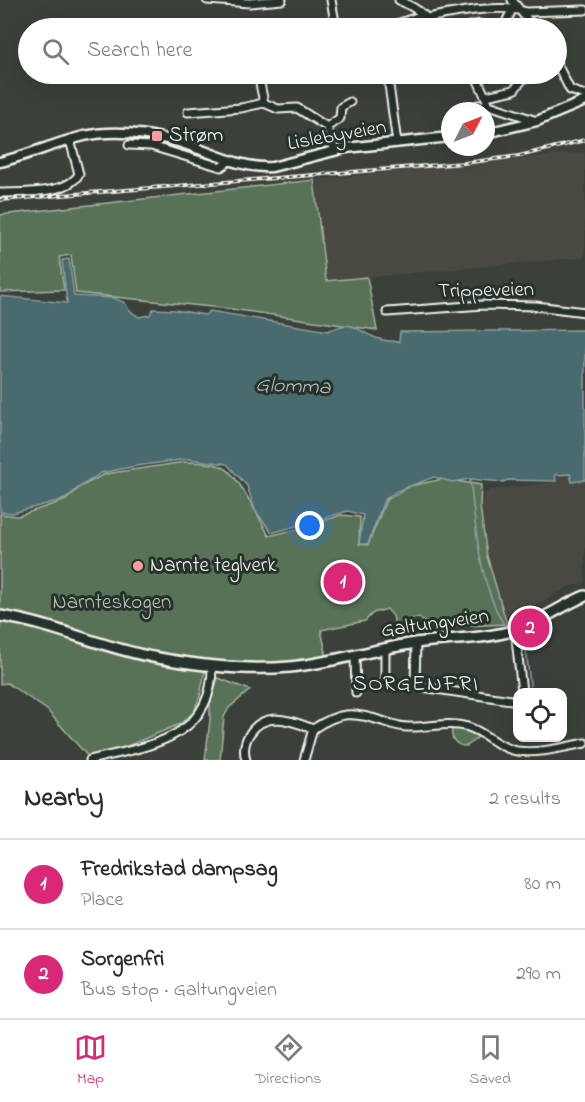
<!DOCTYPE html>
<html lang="en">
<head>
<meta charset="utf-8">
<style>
	body { margin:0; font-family:"Indie Flower",sans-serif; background:#f2f2f3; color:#2b2b33 }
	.controls { position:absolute; right:18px; bottom:18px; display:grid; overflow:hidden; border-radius:12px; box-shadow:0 6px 24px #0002 }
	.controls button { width:54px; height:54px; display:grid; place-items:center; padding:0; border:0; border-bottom:2px solid #e1e1e2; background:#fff; color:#2b2b33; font:30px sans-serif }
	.compass { position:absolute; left:441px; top:102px; width:54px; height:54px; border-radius:50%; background:#fff; box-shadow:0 6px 24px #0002; rotate:48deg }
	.you { position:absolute; left:310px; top:526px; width:21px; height:21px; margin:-15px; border:4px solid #fff; border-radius:50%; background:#1a73e8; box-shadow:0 0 0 9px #1a73e833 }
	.badge { display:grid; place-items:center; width:39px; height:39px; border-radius:50%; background:#db2777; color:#fff; font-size:20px; font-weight:700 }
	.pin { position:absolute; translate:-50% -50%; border:3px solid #fff; box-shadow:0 2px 6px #0006 }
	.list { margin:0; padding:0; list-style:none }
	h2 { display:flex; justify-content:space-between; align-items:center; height:78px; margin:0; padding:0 24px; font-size:26px }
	h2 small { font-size:20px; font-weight:400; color:#7c7c81 }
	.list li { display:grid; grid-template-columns:39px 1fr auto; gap:18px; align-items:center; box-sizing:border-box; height:90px; padding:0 24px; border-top:2px solid #e1e1e2 }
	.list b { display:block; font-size:22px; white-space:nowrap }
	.list p { margin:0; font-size:20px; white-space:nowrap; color:#7c7c81 }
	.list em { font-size:20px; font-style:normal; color:#7c7c81 }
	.icon { flex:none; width:33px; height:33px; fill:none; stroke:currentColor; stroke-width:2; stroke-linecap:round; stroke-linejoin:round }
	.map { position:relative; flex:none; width:585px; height:760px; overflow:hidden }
	.search { position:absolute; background:#fff; box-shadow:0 6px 24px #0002; left:18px; right:18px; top:18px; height:66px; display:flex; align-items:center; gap:15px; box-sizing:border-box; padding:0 21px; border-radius:33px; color:#7c7c81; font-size:22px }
	.sheet { height:258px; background:#fff }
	nav { display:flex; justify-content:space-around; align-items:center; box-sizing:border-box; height:84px; border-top:2px solid #e1e1e2; background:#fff; font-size:16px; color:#7c7c81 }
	nav a { display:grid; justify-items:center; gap:3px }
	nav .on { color:#db2777 }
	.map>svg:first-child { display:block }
	.built { fill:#4a4a43 }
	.green { fill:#587258; stroke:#a6b2a0; stroke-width:1.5 }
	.water { fill:#486a6e; stroke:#8da09f; stroke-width:1.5 }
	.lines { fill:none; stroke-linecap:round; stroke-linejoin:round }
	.stream { stroke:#8da09f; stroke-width:1.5 }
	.minor-casing { stroke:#f4f1e8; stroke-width:11 }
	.tertiary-casing { stroke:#f4f1e8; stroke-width:13 }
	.secondary-casing { stroke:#f4f1e8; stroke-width:14 }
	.minor { stroke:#26332d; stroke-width:7 }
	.tertiary { stroke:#26332d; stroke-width:8 }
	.secondary { stroke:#26332d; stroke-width:9 }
	.rail-casing { stroke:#f4f1e8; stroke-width:4 }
	.rail { stroke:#26332d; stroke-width:1.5; stroke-dasharray:4.5; stroke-linecap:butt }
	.poi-dot { fill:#ff9aa2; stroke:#26332d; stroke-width:2 }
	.labels { text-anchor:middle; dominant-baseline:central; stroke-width:6; stroke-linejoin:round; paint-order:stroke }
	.poi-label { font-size:21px; fill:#f4f1e8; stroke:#26332d; text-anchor:start }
	.street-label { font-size:21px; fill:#f4f1e8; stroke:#26332d }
	.park-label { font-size:21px; fill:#b6beae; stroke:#26332d }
	.water-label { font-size:22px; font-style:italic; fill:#afbbb7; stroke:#26332d }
	.neighbourhood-label { font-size:22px; letter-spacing:1.5px; fill:#f4f1e8; stroke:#26332d }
</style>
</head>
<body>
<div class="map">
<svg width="585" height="760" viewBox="0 0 585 760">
	<rect width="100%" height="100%" fill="#3b403a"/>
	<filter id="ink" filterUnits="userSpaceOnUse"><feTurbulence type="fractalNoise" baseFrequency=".0167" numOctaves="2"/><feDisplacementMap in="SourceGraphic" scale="12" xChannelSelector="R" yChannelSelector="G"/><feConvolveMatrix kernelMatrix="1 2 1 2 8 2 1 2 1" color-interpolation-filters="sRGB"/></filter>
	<g filter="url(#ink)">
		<path class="built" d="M 585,152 L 585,257 L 326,281 L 314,180 Z
			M 570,474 L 572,482 L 585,481 L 585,583 L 570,586 L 513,618 L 506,616 L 488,556 L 481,506 L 484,495 L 490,490 L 556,482 L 555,476 Z"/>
		<path class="green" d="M 314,180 L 326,281 L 367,277 L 377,330 L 231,309 L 76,293 L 71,255 L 59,257 L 64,290 L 0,292 L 0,215 Z
			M 185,462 C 196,462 217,462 226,469 C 239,477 261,521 269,536 L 302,528 L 341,515 L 360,517 L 359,544 L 368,545 L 386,500 L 410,486 L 443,479 L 481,485 L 480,506 L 487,556 L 507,624 L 430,628 L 419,617 L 405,621 L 403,641 L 399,642 L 393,616 L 387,609 L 373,613 L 365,621 L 321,630 L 327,657 L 290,664 L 206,665 L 200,696 L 194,712 L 180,724 L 108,754 L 90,759 L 47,710 L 7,683 L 0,684 L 0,514 L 18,516 L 66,500 L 80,487 L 105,474 Z
			M 218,678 L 250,690 L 229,708 L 224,717 L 220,760 L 205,760 L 210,720 L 210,704 Z
			M 455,728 L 477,734 L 477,738 L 467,746 C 457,747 450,739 452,729 Z"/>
		<path class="water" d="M 69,259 L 74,296 L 114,298 L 125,303 L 129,310 L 139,317 L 150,315 L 153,309 L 175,310 L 205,315 L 210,311 L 328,331 C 357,318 354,331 379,339 C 385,341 393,341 399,342 L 400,332 L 585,330 L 585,480 L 572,482 L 570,474 L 555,475 L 556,481 L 508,480 L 503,482 L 470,479 L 452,482 L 434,477 L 397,491 L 384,500 L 368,544 L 359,544 L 363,515 L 348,511 L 272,533 L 255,510 L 247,486 L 227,464 L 188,459 L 136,466 L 101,473 L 78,488 L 65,499 L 13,513 L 0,512 L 0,296 L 67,303 L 62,260 Z"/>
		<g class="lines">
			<path class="stream" d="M 470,479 C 476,527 478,580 503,623
				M 525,641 L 531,692"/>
			<defs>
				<path id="minor" d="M 207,0 L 250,3 L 282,0
					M 331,0 L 336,28
					M 399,0 C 413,7 426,13 433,28
					M 512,0 L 534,28
					M 427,18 C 453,13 502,3 526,12 L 585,10
					M 385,28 L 423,15
					M 461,28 L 479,24 L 494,28
					M 503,28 L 512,10
					M 556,62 L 570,90 L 585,95
					M 258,74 L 264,103
					M 306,74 L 309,74
					M 475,74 L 489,105 L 537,121
					M 389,85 L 397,143
					M 486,96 L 514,90 L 523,79 L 534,74
					M 471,111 L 478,105 L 489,105
					M 188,112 L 241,108 L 264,103 L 278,109 L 297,108 L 327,127 L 335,151
					M 327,127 L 340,118 L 341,107 L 350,102
					M 129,145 L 151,146 L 221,167 L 231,160
					M 0,193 C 22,192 67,195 79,174 L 70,140
					M 387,312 L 483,305 L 536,306 L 585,312
					M 515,630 L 522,692
					M 416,642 L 415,686 L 518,701
					M 385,648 L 385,679
					M 355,655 L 356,693
					M 90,760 C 147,746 213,740 212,666
					M 246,760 C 240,741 254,720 275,719 C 288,719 301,724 313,729
					M 304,760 L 313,729 C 338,712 353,711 382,721 C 391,724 399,727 408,727 C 428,728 448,721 468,727 C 485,732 498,748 517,751 C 539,754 563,747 585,743"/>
				<path id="tertiary" d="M 486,133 L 537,121 L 585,101
					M 0,162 C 29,155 55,143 84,136 C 112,130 143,133 171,140 C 205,148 236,169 272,167 L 346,148 L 450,137"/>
				<path id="secondary" d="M 0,616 C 55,624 104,649 158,658 C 202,666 246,671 290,667 C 332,663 374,649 416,643 C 449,638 483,640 515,630 C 540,622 561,606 585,596"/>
			</defs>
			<use href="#minor" class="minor-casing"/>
			<use href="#tertiary" class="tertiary-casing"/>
			<use href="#secondary" class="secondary-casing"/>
			<use href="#minor" class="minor"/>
			<use href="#tertiary" class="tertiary"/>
			<use href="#secondary" class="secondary"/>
			<defs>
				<path id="rail" d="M 0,200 L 464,163 L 519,156 L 585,140"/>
			</defs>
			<use href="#rail" class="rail-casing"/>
			<use href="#rail" class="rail"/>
		</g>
	</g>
	<g class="poi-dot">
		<rect x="151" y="130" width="12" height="12" rx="3"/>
		<circle cx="138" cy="566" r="6"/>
	</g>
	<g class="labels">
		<g class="poi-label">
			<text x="169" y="136">Strøm</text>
			<text x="150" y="566">Narnte teglverk</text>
		</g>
		<g class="street-label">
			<text transform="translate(337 136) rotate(-10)">Lislebyveien</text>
			<text transform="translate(486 291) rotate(-1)">Trippeveien</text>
			<text transform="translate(435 624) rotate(-8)">Galtungveien</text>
		</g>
		<g class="park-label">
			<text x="112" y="603">Narnteskogen</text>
		</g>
		<g class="water-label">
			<text transform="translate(293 387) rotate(2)">Glomma</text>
		</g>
		<g class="neighbourhood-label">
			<text x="416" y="685">SORGENFRI</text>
		</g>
	</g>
</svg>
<div class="controls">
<button><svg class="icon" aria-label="locate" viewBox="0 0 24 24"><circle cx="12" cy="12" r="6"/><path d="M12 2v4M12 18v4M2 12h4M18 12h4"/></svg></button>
</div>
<svg class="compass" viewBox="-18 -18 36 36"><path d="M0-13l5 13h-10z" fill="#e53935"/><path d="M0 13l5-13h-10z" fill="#7c7c81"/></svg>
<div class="you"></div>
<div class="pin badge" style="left:343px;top:582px">1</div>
<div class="pin badge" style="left:530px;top:628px">2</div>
<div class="search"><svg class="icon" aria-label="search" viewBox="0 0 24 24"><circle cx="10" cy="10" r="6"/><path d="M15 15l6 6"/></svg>Search here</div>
</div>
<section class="sheet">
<h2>Nearby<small>2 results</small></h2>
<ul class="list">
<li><span class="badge">1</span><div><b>Fredrikstad dampsag</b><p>Place</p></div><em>80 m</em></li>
<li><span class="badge">2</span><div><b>Sorgenfri</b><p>Bus stop · Galtungveien</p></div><em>290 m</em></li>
</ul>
</section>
<nav>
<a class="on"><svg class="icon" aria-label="map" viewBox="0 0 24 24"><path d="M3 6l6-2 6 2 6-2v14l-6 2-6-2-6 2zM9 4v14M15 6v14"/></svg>Map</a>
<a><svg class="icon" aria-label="directions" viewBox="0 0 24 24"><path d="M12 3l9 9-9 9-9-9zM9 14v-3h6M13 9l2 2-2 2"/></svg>Directions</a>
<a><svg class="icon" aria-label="saved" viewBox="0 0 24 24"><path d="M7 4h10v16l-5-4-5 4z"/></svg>Saved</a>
</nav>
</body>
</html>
